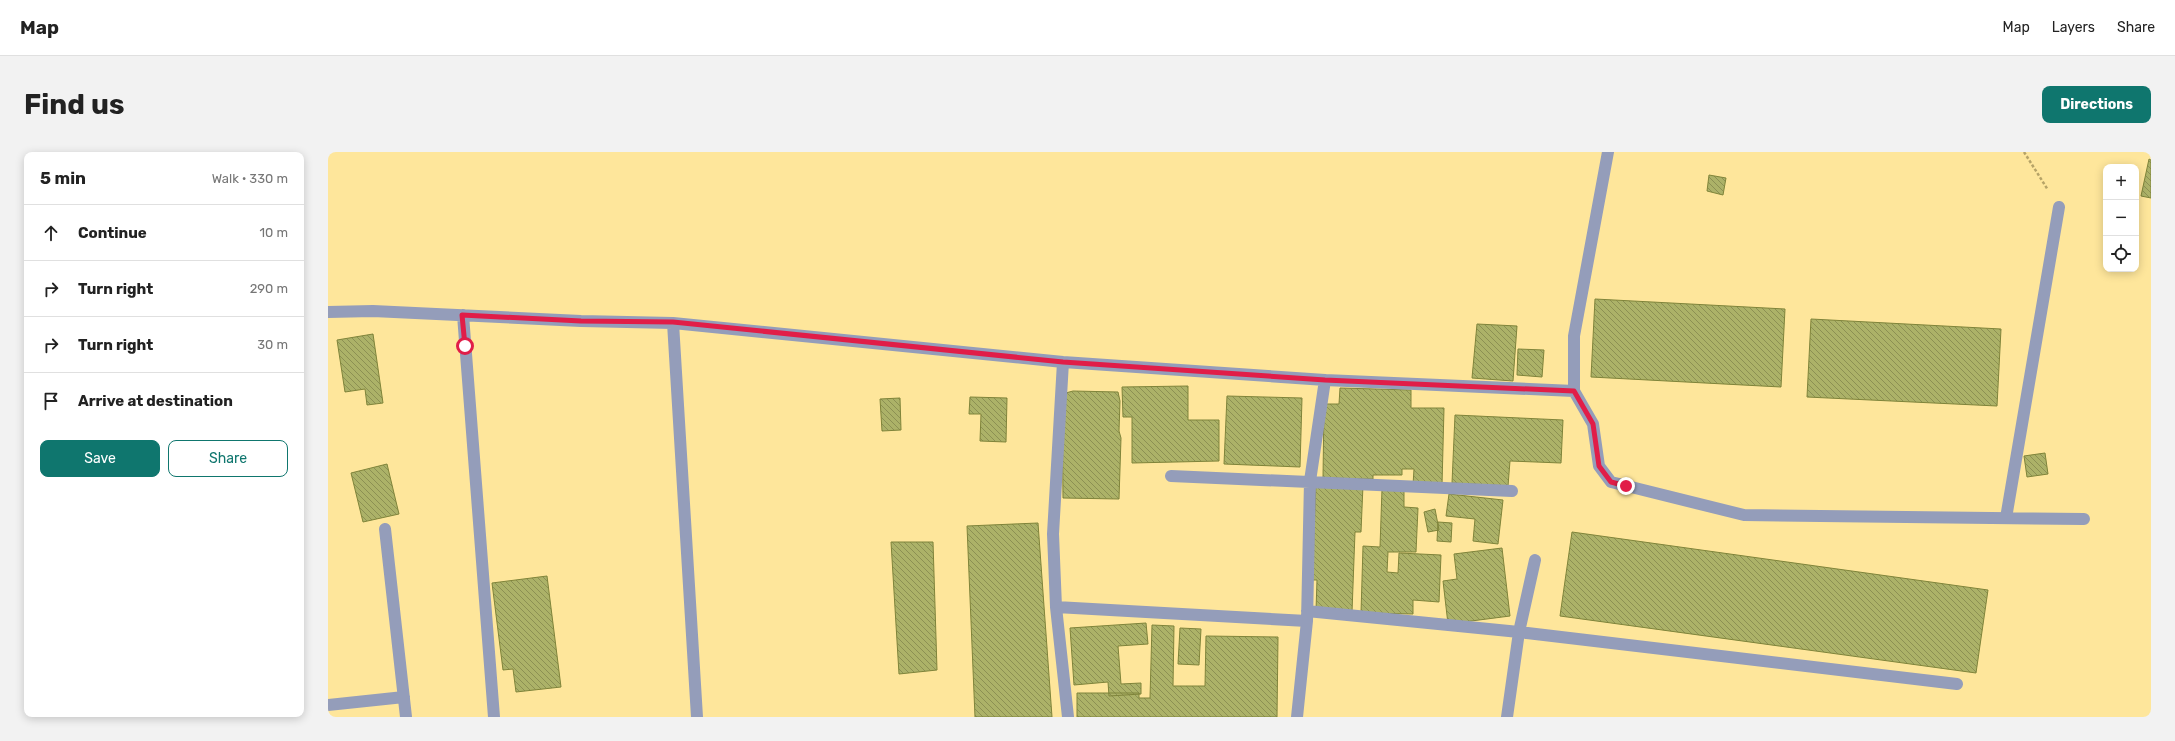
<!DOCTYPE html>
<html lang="en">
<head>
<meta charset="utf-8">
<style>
	body { margin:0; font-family:Rubik,sans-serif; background:#f2f2f2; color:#222 }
	.controls { position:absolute; right:12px; top:12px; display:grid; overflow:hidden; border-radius:8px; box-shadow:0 2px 10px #0003 }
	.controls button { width:36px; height:36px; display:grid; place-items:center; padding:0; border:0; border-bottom:1px solid #e0e0e0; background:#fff; color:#222; font:20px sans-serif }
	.stop { position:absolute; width:12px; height:12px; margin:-9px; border:3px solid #e11d48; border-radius:50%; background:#fff }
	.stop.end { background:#e11d48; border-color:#fff; box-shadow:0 1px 4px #0008 }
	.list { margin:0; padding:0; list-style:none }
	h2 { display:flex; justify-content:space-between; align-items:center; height:52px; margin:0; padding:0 16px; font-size:17px }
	h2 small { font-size:13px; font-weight:400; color:#767676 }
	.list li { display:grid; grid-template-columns:26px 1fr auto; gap:12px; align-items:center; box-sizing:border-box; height:56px; padding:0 16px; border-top:1px solid #e0e0e0 }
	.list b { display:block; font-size:15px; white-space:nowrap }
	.list em { font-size:13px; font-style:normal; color:#767676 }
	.actions { display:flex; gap:8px; padding:12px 16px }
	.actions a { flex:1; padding:9px 0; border:1px solid #0f766e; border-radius:8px; text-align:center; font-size:14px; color:#0f766e }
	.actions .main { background:#0f766e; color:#fff }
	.icon { flex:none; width:22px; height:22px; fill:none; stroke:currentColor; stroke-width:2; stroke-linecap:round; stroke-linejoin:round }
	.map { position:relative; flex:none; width:1823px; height:565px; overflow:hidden; border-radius:8px }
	header { display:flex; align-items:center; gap:24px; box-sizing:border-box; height:56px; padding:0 20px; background:#fff; border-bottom:1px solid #e0e0e0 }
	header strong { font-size:19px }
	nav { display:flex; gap:22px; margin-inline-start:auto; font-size:14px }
	.intro { display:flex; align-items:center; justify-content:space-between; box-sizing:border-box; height:96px; padding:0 24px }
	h1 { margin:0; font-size:28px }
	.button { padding:10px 18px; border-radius:8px; background:#0f766e; color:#fff; font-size:14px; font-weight:700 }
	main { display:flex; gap:24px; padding:0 24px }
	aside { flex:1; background:#fff; border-radius:8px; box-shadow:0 2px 10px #0003 }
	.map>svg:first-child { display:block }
	.building { fill:url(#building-back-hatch); stroke:#7f843a }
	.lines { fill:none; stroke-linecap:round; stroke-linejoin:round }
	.path { stroke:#b6a367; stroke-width:2.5; stroke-dasharray:3 2; stroke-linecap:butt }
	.street { stroke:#949dba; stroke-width:12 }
	.route { stroke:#e11d48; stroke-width:5 }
</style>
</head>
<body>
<header>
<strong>Map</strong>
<nav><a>Map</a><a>Layers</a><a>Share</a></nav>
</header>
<div class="intro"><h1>Find us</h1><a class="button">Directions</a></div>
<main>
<aside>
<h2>5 min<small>Walk · 330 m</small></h2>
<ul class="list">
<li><svg class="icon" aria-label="ahead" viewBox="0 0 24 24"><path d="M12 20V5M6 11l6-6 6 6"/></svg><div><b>Continue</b></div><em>10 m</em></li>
<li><svg class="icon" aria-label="right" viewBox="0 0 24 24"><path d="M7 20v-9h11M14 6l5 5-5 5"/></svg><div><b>Turn right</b></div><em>290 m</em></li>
<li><svg class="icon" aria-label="right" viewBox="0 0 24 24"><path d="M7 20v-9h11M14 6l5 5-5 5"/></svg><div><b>Turn right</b></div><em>30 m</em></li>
<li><svg class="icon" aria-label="arrive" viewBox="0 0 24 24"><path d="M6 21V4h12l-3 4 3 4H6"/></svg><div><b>Arrive at destination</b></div></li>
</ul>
<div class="actions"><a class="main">Save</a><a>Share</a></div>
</aside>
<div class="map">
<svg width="1823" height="565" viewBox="0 0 1823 565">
	<defs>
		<pattern id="building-back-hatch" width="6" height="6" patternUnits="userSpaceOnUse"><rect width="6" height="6" fill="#acb268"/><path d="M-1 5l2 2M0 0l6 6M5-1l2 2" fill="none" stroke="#8c9053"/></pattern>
	</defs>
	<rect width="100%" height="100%" fill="#fee69b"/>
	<path class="building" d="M 1821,7 L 1823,8 L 1823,46 L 1813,44 Z
		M 1381,23 L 1398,26 L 1395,43 L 1379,39 Z
		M 1267,147 L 1457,157 L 1453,235 L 1263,225 Z
		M 1483,167 L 1673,177 L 1669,254 L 1479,245 Z
		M 1149,172 L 1189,174 L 1185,229 L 1144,226 Z
		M 45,182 L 55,251 L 39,253 L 37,237 L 17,240 L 9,188 Z
		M 1190,197 L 1216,198 L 1214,225 L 1189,223 Z
		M 860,234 L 860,268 L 891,268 L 891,309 L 804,311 L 804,265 L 795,265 L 794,235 Z
		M 1012,236 L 1083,238 L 1083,256 L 1116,256 L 1114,333 L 1085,333 L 1086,317 L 1074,317 L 1074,323 L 1045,323 L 1045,327 L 995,326 L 996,252 L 1011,252 Z
		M 745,239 L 790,240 L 792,249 L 791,279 L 793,286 L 791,347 L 735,346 L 734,242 Z
		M 899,244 L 974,246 L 972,315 L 896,312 Z
		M 642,245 L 679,246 L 678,290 L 652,289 L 653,262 L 641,262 Z
		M 572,246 L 573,278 L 554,279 L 552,247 Z
		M 1127,263 L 1235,268 L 1233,311 L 1182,309 L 1180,334 L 1124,331 Z
		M 1717,301 L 1720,322 L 1699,325 L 1696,304 Z
		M 59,312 L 71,362 L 35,370 L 23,321 Z
		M 988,332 L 1035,333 L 1033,380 L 1027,380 L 1024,460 L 988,459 L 989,428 L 984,428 Z
		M 1054,337 L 1076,338 L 1076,355 L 1090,356 L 1088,400 L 1060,400 L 1059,420 L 1070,421 L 1071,401 L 1113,403 L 1111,450 L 1085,448 L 1085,462 L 1033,461 L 1035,394 L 1052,395 Z
		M 1121,342 L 1175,348 L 1170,392 L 1145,389 L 1147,367 L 1118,364 Z
		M 1107,357 L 1111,378 L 1100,380 L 1096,360 Z
		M 1110,370 L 1124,371 L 1123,390 L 1109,389 Z
		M 710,371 L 724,565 L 647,565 L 639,374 Z
		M 1244,380 L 1660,438 L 1648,521 L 1232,464 Z
		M 563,390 L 605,390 L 609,518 L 571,522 Z
		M 1174,396 L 1182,464 L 1120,472 L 1115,429 L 1129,427 L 1126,402 Z
		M 219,424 L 233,535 L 188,540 L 185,517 L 175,518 L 164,431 Z
		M 818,471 L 820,492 L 790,494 L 793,532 L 813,531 L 813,542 L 781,544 L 780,530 L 746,533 L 742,476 Z
		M 824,473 L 846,474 L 845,534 L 877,534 L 878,484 L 950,485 L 949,565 L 749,565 L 749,541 L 811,541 L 811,546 L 822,546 Z
		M 852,476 L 873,477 L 871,513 L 850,512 Z"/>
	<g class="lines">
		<path class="path" d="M 1696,0 L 1720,38"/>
		<path class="street" d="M 0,160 L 45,159 L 253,169 L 345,171 L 735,210 L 997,228 L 1246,239 L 1265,272 L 1271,314 L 1283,330 L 1416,363 L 1756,367
			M 135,163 L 166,565
			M 345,171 L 369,565
			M 735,210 L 725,382 L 728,455 L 740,565
			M 1246,239 L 1246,184 L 1280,0
			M 843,324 L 1184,339
			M 1678,366 L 1731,55
			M 57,377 L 78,565
			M 728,455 L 979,469
			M 979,459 L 1191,480 L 1629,532
			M 0,553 L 76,545
			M 969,565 L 979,469 L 982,329 L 997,228
			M 1179,565 L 1191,480 L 1207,408"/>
	</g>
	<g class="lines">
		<path class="route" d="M 137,194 L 134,163 L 253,169 L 345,170 L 735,210 L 997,228 L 1246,239 L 1265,272 L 1271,314 L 1283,330 L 1298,334"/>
	</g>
</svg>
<div class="controls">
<button>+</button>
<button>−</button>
<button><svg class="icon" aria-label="locate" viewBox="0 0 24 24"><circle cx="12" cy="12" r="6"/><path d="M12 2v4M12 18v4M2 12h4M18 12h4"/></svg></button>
</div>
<div class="stop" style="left:137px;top:194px"></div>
<div class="stop end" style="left:1298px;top:334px"></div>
</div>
</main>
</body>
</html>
